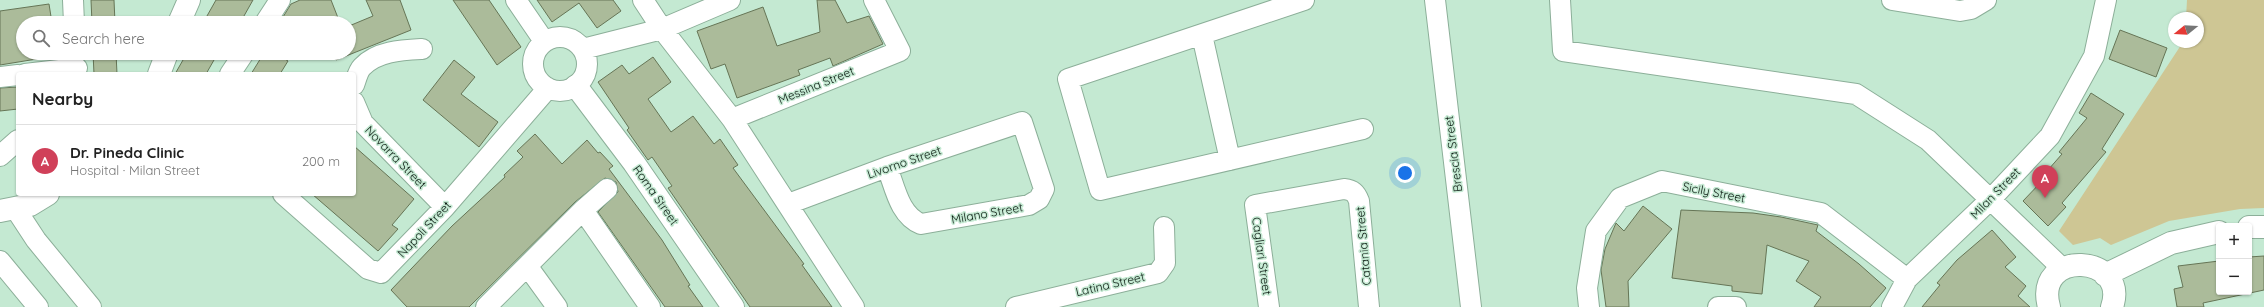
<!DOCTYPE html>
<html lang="en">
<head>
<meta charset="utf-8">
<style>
	body { margin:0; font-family:Quicksand,sans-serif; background:#f6f6f6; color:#222 }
	.controls { position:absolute; right:12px; bottom:12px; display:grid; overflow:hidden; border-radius:4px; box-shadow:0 1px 3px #0004 }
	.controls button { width:36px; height:36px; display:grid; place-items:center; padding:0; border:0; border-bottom:1px solid #e0e0e0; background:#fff; color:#222; font:20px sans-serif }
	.compass { position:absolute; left:2168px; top:12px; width:36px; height:36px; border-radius:50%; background:#fff; box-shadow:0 1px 3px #0004; rotate:252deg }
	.you { position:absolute; left:1405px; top:173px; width:14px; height:14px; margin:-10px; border:3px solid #fff; border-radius:50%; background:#1a73e8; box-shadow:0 0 0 6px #1a73e833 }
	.badge { display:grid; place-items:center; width:26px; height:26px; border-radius:50%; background:#d04059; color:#fff; font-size:13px; font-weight:700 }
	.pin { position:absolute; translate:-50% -33px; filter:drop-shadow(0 1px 2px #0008) }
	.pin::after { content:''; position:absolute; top:21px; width:14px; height:12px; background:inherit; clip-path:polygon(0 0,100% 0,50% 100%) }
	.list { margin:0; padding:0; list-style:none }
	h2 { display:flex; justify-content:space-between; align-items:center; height:52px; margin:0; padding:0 16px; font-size:17px }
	h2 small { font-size:13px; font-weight:400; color:#767676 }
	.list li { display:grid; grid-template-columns:26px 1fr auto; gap:12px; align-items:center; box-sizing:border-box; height:72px; padding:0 16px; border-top:1px solid #e0e0e0 }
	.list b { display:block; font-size:15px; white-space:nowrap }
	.list p { margin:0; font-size:13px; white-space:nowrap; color:#767676 }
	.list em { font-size:13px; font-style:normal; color:#767676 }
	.icon { flex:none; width:22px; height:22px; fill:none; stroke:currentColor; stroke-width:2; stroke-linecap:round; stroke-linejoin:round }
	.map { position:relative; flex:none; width:2264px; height:307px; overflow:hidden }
	.search { position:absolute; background:#fff; box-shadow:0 1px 3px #0004; left:16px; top:16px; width:340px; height:44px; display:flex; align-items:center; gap:10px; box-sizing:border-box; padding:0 14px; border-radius:22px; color:#767676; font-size:15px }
	.panel { position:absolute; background:#fff; box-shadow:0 1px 3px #0004; left:16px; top:72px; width:340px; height:124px; border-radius:4px }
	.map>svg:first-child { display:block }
	.green { fill:#cec694 }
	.building { fill:#abbb9a; stroke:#667556 }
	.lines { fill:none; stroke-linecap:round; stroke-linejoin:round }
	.street-casing { stroke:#8caf99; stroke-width:22 }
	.secondary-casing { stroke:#8caf99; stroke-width:24 }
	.street { stroke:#fff; stroke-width:20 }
	.secondary { stroke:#fff; stroke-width:22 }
	.labels { text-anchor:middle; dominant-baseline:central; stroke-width:3; stroke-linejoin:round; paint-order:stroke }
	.street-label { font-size:12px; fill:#0e1c14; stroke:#c4e9d2 }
</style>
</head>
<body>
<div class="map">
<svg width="2264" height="307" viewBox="0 0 2264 307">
	<rect width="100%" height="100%" fill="#c4e9d2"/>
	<path class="green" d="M 2187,0 L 2264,0 L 2264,208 L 2240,209 L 2169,221 L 2111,245 L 2100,238 L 2073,245 L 2059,231 L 2183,42 L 2198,42 L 2198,18 L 2186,18 Z"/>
	<path class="building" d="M 91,0 L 114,0 L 115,23 L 92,23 Z
		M 216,0 L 253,0 L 240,23 L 203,23 Z
		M 300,0 L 331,0 L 340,23 L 282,23 L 283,17 L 291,4 Z
		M 366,0 L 400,0 L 411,30 L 336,60 L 333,53 L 349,53 L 349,26 L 373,16 Z
		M 453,0 L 489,0 L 521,47 L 497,65 Z
		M 537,0 L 613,0 L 621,11 L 597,28 L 579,3 L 552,22 Z
		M 817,0 L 835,0 L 847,23 L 869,16 L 883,44 L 833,66 L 830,58 L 798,70 L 800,75 L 737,98 L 725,64 L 711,69 L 697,31 L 763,7 L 777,46 L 820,32 Z
		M 49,4 L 52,23 L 23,23 L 23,53 L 55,53 L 55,56 L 0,65 L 0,11 Z
		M 2120,30 L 2167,48 L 2156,77 L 2109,59 Z
		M 93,53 L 116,53 L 117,74 L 94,74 Z
		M 187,53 L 218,53 L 206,74 L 175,74 Z
		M 264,53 L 275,53 L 288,61 L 280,74 L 251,74 Z
		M 653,57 L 671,82 L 648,99 L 671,132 L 693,116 L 714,144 L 720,139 L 738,165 L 733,168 L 804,264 L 802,265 L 832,307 L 750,307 L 668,188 L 672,186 L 652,157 L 648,160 L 627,130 L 629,128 L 598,82 L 622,65 L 629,74 Z
		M 454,60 L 475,77 L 461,94 L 498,122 L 479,147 L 423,100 Z
		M 18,87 L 18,109 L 0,111 L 0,88 Z
		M 2091,93 L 2124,114 L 2102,149 L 2106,152 L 2062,203 L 2066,207 L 2048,226 L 2023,201 L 2043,180 L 2041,178 L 2062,154 L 2059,152 L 2087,118 L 2079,113 Z
		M 535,134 L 562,164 L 587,140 L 598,153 L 600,152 L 613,166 L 609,169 L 662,240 L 690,285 L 688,286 L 703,307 L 665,307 L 598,212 L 618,192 L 616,182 L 605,178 L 575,202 L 469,307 L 407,307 L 391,290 L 452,226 L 505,177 L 504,175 L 523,157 L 517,151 Z
		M 354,146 L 414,199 L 392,225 L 398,229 L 378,251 L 312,194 L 354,194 Z
		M 1643,206 L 1672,229 L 1628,281 L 1629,307 L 1606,307 L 1601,270 L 1605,249 L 1616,223 L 1624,231 Z
		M 1681,210 L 1753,213 L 1781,217 L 1818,225 L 1816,231 L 1859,264 L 1886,288 L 1870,307 L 1814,307 L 1821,297 L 1796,281 L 1809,261 L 1767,245 L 1762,294 L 1732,291 L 1732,286 L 1672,278 Z
		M 1992,230 L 2016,257 L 2005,267 L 2026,286 L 2018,296 L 2030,307 L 1922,307 L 1940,285 L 1937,283 L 1957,260 Z
		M 2264,256 L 2264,290 L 2203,303 L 2204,307 L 2177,307 L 2174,289 L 2183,287 L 2178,266 L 2219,261 L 2219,292 L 2249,292 L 2249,257 Z"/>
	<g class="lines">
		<defs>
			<path id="street" d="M 73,0 L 74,23
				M 516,0 L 544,41
				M 643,0 L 662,29 L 732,119 L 854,307
				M 1304,0 L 1068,79 L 1100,190 L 1363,129
				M 1435,0 L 1471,307
				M 1560,0 L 1563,51 L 1856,94 L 1928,140 L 2063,269
				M 1892,0 L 1960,11 L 1971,9 L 1986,0
				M 265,23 L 280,0
				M 1202,35 L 1230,160
				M533 64a27 27 0 1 1 54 0a27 27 0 1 1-54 0Z
				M 583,49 L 662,29 L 730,0
				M 25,74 L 77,68
				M 230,74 L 244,53
				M 0,77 L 18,75
				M 354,85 C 356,80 358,71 362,67 C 377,51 402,50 422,49
				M 354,102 L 363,123 L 445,207
				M 732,119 L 900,51 L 874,0
				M 0,156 L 18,140
				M 283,194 L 368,269 L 381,273 L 445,207 L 548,88
				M 788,204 L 887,167 L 1022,122 L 1044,189 L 1039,199 L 1029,205 L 921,224 C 899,215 895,187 887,167
				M 15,208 L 36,240 L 91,307
				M 583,210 L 650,307
				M 0,261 L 38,307
				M 528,267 L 557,307
				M 486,307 L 583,210 L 607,189
				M 1016,307 L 1158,273 L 1165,263 L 1164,227
				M 1269,307 L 1255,205 L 1344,189 C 1353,190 1356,193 1359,201 L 1369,307
				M 1589,307 L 1587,288 L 1596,231 L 1620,198 L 1662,181 L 1821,213 L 1907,279
				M 1718,307 L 1736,307
				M 1892,307 L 1907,279 L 1991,199 L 2050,136 L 2094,56 L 2106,0"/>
			<path id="secondary" d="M 179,23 L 189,0
				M 159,74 L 167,53
				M 576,86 L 634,163 L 733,307
				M 0,211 L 30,205 L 48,194
				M 2249,227 L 2264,227
				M 2105,275 L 2171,243 L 2219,232
				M 2049,307 C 2033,248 2130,254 2112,307"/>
		</defs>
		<use href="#street" class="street-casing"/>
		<use href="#secondary" class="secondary-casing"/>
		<use href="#street" class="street"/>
		<use href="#secondary" class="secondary"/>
	</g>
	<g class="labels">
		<g class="street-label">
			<text transform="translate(816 85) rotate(-22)">Messina Street</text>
			<text transform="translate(1453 154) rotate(-97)">Brescia Street</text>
			<text transform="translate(396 157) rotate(46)">Novarra Street</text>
			<text transform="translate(904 162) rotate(-19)">Livorno Street</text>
			<text transform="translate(1714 192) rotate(11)">Sicily Street</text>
			<text transform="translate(1995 193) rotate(-46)">Milan Street</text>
			<text transform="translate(656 195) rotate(55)">Roma Street</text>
			<text transform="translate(987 213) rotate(-10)">Milano Street</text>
			<text transform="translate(424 229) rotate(-47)">Napoli Street</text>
			<text transform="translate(1363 246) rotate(-95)">Catania Street</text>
			<text transform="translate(1262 256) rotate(82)">Cagliari Street</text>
			<text transform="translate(1110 284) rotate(-13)">Latina Street</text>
		</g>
	</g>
</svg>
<div class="controls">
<button>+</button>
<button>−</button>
</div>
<svg class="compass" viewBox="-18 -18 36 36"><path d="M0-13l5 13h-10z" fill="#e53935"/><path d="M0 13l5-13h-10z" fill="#767676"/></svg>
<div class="you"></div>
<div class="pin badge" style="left:2045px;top:198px">A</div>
<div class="search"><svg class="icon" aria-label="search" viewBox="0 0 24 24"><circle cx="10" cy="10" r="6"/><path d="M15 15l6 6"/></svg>Search here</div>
<section class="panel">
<h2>Nearby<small></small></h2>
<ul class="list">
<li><span class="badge">A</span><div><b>Dr. Pineda Clinic</b><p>Hospital · Milan Street</p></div><em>200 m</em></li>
</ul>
</section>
</div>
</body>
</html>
